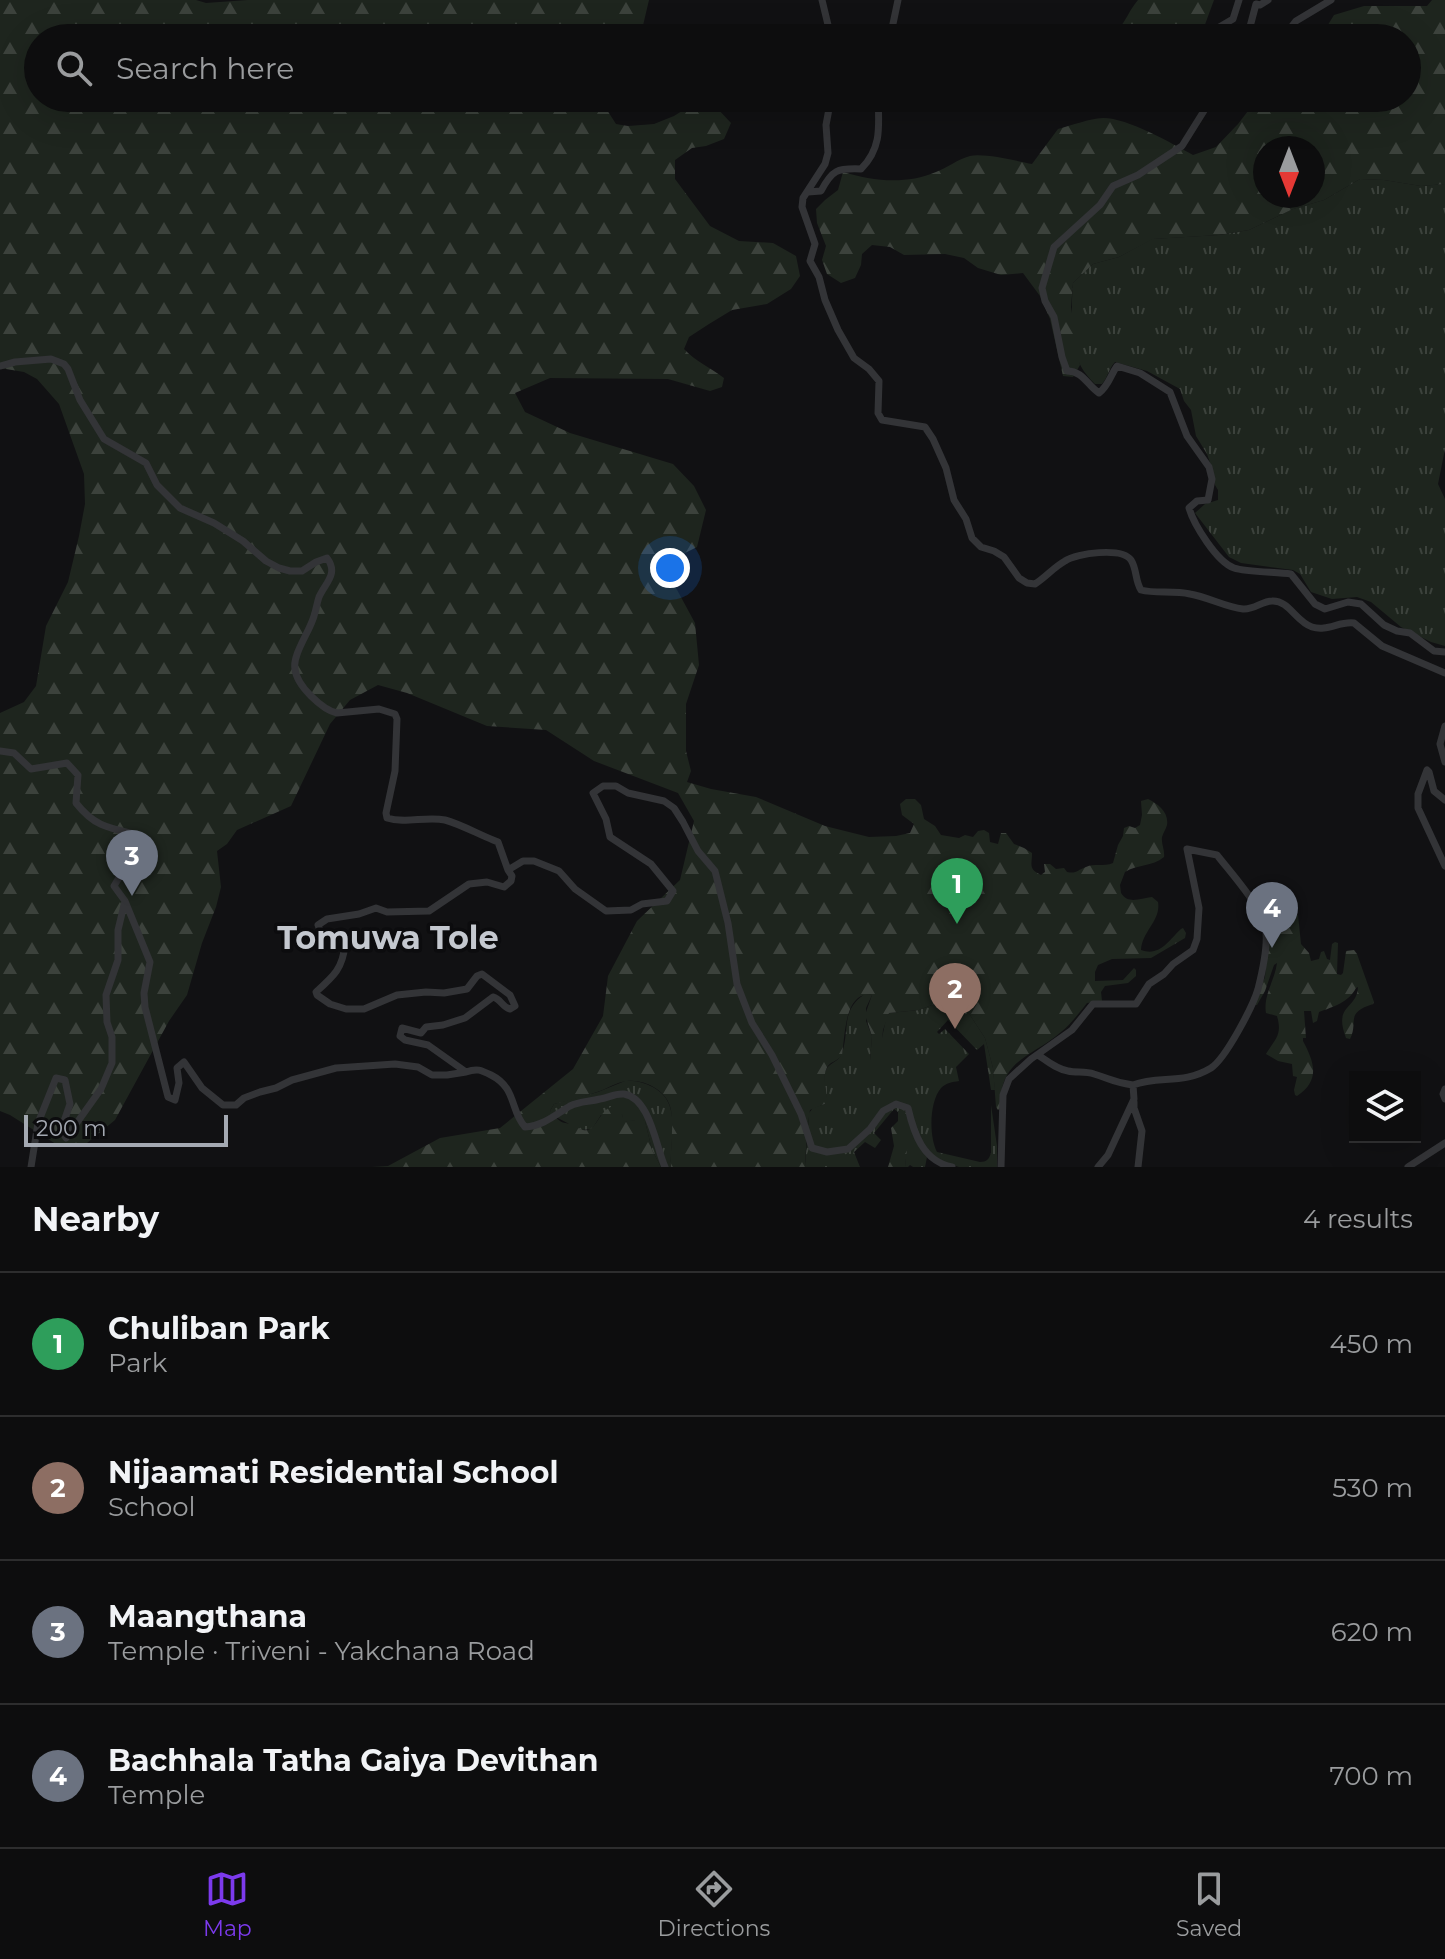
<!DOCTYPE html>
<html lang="en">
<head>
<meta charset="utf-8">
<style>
	body { margin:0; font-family:Montserrat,sans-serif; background:#1b1b1c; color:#f1f3f6 }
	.controls { position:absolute; right:24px; bottom:24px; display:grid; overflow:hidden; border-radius:0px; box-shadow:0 8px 32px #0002 }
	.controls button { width:72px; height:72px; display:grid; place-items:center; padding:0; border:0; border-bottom:2px solid #2d2d2e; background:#0d0d0e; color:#f1f3f6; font:40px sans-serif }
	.compass { position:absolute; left:1253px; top:136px; width:72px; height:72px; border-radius:50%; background:#0d0d0e; box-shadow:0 8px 32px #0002; rotate:180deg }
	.scale { position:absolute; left:24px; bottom:20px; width:204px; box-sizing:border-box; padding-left:8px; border:4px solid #a4a9b2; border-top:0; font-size:22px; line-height:28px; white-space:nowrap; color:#a4a9b2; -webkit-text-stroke:6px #0c0c0e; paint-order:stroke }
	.you { position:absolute; left:670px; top:568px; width:28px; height:28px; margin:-20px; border:6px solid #fff; border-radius:50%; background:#1a73e8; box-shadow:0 0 0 12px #1a73e833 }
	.badge { display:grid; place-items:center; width:52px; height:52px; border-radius:50%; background:#7c3aed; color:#fff; font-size:26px; font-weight:700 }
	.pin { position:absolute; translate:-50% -66px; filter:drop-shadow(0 2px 4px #0008) }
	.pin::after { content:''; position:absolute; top:42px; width:28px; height:24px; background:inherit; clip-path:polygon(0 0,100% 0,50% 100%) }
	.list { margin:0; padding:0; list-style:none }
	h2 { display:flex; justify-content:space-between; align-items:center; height:104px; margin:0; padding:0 32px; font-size:34px }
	h2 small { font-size:26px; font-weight:400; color:#9a9c9e }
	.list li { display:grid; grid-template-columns:52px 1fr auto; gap:24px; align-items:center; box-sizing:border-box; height:144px; padding:0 32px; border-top:2px solid #2d2d2e }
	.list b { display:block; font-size:30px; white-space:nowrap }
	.list p { margin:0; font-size:26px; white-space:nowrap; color:#9a9c9e }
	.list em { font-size:26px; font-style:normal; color:#9a9c9e }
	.icon { flex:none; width:44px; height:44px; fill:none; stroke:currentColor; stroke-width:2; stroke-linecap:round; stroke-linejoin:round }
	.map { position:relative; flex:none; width:1445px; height:1167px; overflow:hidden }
	.search { position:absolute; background:#0d0d0e; box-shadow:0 8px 32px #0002; left:24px; right:24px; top:24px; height:88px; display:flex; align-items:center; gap:20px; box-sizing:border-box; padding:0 28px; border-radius:44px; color:#9a9c9e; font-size:30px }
	.sheet { height:680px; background:#0d0d0e }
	nav { display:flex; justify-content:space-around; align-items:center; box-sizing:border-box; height:112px; border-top:2px solid #2d2d2e; background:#0d0d0e; font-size:22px; color:#9a9c9e }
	nav a { display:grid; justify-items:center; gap:4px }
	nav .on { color:#7c3aed }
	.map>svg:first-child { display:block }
	.grass { fill:url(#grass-tufts) }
	.forest { fill:url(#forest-firs); fill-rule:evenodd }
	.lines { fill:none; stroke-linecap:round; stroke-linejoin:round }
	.minor { stroke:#333437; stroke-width:7 }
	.labels { text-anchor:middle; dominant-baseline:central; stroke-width:7; stroke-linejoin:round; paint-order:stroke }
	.quarter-label { font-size:32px; font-weight:bold; fill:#c4c8cf; stroke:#0c0c0e }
</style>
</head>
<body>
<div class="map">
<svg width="1445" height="1167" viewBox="0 0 1445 1167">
	<defs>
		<pattern id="grass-tufts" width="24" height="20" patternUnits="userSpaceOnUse" patternTransform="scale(2)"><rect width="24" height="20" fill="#1e251e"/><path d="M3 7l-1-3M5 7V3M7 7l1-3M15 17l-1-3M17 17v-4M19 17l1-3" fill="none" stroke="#3c423c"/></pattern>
		<pattern id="forest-firs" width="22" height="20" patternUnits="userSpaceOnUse" patternTransform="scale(2)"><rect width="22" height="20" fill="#1e251e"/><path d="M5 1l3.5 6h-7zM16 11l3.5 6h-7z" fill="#3c423c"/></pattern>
	</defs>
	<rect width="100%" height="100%" fill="#111113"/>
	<path class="grass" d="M 1360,179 L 1384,180 L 1421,186 L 1445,184 L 1445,449 L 1438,484 L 1445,499 L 1445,646 L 1431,642 L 1401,627 L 1371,602 L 1357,597 L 1332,599 L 1311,592 L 1300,574 L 1293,570 L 1241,563 L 1229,557 L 1195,513 L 1205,504 L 1218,500 L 1218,490 L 1215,485 L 1214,474 L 1207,454 L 1196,436 L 1191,410 L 1184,401 L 1180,389 L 1147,371 L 1115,362 C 1109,368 1108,377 1102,384 L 1095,384 C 1089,378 1082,370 1079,362 C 1071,339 1071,307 1073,283 L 1093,264 L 1119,257 L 1152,239 L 1219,235 L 1249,230 L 1293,209 L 1324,200 Z
		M 960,989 L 968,1012 L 985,1038 L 993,1068 L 995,1090 L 991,1090 L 984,1044 L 977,1050 L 948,1020 L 937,1032 L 939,1034 L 945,1029 L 969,1054 L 956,1067 L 959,1081 C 952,1082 946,1083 941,1088 C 929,1102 929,1137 937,1152 L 980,1162 C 987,1162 989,1159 991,1153 L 991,1105 L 997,1146 L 997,1167 L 959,1167 L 927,1157 L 925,1167 L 913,1167 L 910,1165 L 908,1167 L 905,1167 L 909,1122 L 900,1109 L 898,1112 L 894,1109 L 874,1133 L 881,1140 L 875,1148 L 865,1142 L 854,1152 L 860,1167 L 805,1167 L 809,1113 L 813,1108 L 825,1104 C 829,1093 822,1083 825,1072 C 828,1062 839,1063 842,1053 C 850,1031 840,1010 865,994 L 872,995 L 866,1008 L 866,1021 L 872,1036 L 870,1061 L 882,1038 L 886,1019 L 889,1013 L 919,1010 L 937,1003 Z
		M 625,1081 C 636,1080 646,1083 656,1089 C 682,1105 669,1141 671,1167 L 661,1167 L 652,1150 L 645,1121 C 638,1119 631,1122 623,1121 L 622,1114 L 601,1115 L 592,1129 L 581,1130 L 552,1115 L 550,1111 L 554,1104 L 598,1092 Z"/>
	<path class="forest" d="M 0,0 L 196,0 L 206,3 L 248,0 L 649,0 L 640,38 L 38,38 L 38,98 L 611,98 L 607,110 L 616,124 L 628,126 L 654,124 L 674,116 L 690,106 L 715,106 L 731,123 L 724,139 L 706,146 L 692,148 L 675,160 L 675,179 L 710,226 L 739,241 L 773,243 L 796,256 L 800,276 L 791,289 L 767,304 L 732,310 L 709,324 L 689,337 L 684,349 C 696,362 710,367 724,378 L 722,387 L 710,391 L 668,379 L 550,378 L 515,393 L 525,412 L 570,433 L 673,464 L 694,486 L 706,510 L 697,547 L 663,564 L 695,623 L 699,665 L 686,704 L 686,751 L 691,771 L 687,782 L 711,789 L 756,797 L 825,826 L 869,837 L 896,836 L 910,833 L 914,824 L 902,815 L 900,804 L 906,799 L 915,799 L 921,805 L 924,819 L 935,826 L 941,835 L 959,838 L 965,835 L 973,837 L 978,831 L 984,830 L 989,833 L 990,842 L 998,844 L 1001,833 L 1006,833 L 1014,844 L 1024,848 L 1032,853 C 1032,865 1028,869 1041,875 L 1045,872 L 1044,864 L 1050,864 L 1056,869 L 1064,868 L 1067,872 C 1077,874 1077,870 1086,867 C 1094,863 1104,867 1113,863 L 1118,845 L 1123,836 L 1124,828 L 1129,826 L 1135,828 L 1140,825 L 1142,815 L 1141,801 L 1148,799 C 1158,804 1169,812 1167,825 C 1166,829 1163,833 1162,837 C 1161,844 1165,850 1164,857 C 1152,867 1137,864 1125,872 L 1120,885 L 1121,893 C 1128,905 1141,898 1152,897 L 1158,902 C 1161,921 1142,931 1141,950 C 1160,957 1169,940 1181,929 L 1183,928 L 1186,933 L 1185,938 L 1151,958 L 1112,959 L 1098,965 L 1095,972 L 1095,981 L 1123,980 L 1134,968 L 1136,970 L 1136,976 L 1128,983 L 1105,986 L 1101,992 L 1102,1001 L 1087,1003 C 1079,1013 1071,1024 1061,1032 C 1031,1058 1000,1058 1000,1108 L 998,1110 L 996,1107 L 993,1068 L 985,1038 L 968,1012 L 960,990 L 937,1003 L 919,1010 L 889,1013 L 883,1030 L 880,1060 L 873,1064 L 870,1061 L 872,1036 L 865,1015 L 872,995 C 844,990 845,1038 842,1055 C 839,1059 835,1061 831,1063 C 819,1072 828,1091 827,1103 L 810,1110 L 807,1129 L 805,1167 L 671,1167 C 670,1148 674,1129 671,1110 C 668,1091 645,1079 627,1081 C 616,1082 607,1089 597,1092 C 583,1097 568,1101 554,1104 L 550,1111 C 554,1116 559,1122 565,1123 C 568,1124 570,1123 572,1123 C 577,1125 578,1130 583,1130 C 599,1133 597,1106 619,1105 L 624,1121 C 630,1122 639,1118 645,1121 L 652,1150 L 661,1167 L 372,1167 L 388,1166 L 440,1138 L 500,1128 L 573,1069 L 603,1016 L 608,976 L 637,921 L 680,880 L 694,821 L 678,793 L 594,761 L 546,730 L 487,726 L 407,693 L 378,685 L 350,700 L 330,724 L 291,806 L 237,830 L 227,844 L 217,851 L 221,887 L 216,907 L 202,943 L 187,995 L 169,1021 L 115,1120 L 87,1143 L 59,1146 L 10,1115 L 0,1111 L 0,713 L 24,702 L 36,686 L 46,626 L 68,582 L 79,536 L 85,504 L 84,474 L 59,404 L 37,379 L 24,372 L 0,368 Z
		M 1138,0 L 1214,0 L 1200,38 L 1099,38 C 1129,27 1121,21 1138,0 Z
		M 1432,0 L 1445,0 L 1445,184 L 1421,186 L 1384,180 L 1360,179 L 1324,200 L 1293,209 L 1249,230 L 1219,235 L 1153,239 L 1119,257 L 1093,264 L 1073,283 L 1071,307 L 1080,365 L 1073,377 L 1063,376 L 1050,319 L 1040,296 L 1023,273 L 1001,275 L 978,268 L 964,258 L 945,254 L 904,255 L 890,247 L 872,245 L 862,254 L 861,265 L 855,278 L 841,283 L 827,274 L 822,260 L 826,246 L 817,223 L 816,209 L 825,200 L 838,190 L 843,172 C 872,181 906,185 936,172 C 947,168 958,159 970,156 C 984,153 1017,161 1032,164 L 1058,129 C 1072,125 1089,119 1103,118 C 1128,118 1171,143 1193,155 L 1216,147 L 1238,124 L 1258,98 L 1407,98 L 1407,38 L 1320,38 L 1334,15 L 1364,6 L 1427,6 ZM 1265,148 L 1313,148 L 1313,196 L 1265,196 Z
		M 1279,909 L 1290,914 L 1296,913 L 1298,915 C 1299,925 1300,934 1301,944 L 1309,953 L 1311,961 L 1319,959 L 1321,952 L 1324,951 L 1327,959 L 1330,960 L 1332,944 L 1335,942 L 1338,943 L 1337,974 L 1341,975 L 1343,973 L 1346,951 L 1354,950 L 1357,954 L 1374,1002 L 1373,1004 C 1344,1013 1359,1022 1350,1039 L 1346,1038 C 1333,1004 1357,1010 1358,987 L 1356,988 C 1349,1002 1333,1007 1319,1012 L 1317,1021 L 1313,1023 L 1311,1011 L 1304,1011 L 1306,1038 L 1303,1038 L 1303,1041 C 1314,1062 1321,1080 1297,1096 L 1295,1095 L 1294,1090 L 1297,1077 L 1293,1076 L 1292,1064 L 1278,1061 L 1266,1054 C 1274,1040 1283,1036 1277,1016 L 1266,1013 C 1263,995 1275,980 1277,963 L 1274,965 L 1265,991 L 1257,1005 L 1253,1005 L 1265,977 L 1269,929 L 1267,921 Z
		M 900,1109 L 905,1111 L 909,1122 L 909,1133 L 905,1167 L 888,1167 L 894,1146 L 891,1128 L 898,1121 L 898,1112 Z"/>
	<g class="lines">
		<path class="minor" d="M 822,0 L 829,29 L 829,38
			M 890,38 L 898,0
			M 1212,38 L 1216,29 L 1233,19 L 1239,0
			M 1247,38 L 1256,4 L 1260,5 L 1268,0
			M 1283,38 L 1296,21 L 1331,0
			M 831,98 L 826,125 L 828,153 L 825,164 L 803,198 L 802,207 L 815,244 L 810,261 L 819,277 L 825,300 L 838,330 L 854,358 L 869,369 L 879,381 L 878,413 L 882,420 L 925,427 L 933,439 L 946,468 L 954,500 L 966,519 L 972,538 L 981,547 L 994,551 L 1004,557 L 1019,578 L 1027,583 L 1035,584 C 1046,577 1054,567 1065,561 C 1077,553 1122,547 1131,560 C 1137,569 1135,581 1141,590 C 1155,594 1174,590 1190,594 C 1208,597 1225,607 1243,609 C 1254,610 1262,601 1272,601 C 1289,600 1296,622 1312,627 C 1327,632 1339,621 1354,623 L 1382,646 L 1445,673
			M 1212,98 L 1182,146 L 1138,175 L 1113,186 L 1100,205 L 1054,247 L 1042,288 L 1045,301 L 1054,317 L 1062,357 L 1067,371 C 1083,371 1087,385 1099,393 C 1109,385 1110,376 1117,366 L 1140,373 L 1170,392 L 1187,436 L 1209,467 L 1212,479 L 1208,500 L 1197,501 L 1189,508 C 1194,525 1217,562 1234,568 C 1246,572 1277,572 1291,574 L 1315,604 L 1325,609 L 1348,602 L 1361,604 L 1384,625 L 1397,631 L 1410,633 L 1434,651 L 1445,652
			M 808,192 L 821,191 C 832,170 837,168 861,169 C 882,148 879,126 878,98
			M 0,366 L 15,362 L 51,359 L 64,364 L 68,369 L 80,400 L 104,439 L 146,463 L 157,485 L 180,508 L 214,523 L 243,541 L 266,561 L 279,568 L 290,571 L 302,571 L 316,562 L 327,558 C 339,574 325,583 319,597 C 317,603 316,610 314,616 C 310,631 292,655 295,669 C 296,680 304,689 311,696 C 319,704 327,711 337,713 L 379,709 L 395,714 L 397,719 L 395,771 L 386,813 L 387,818 C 405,824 426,816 445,820 C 460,824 478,834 493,840 L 498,842 L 508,870
			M 1445,726 L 1440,744 L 1445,762
			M 0,751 L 14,753 L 31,769 L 67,763 L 78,775 L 76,803 C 94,826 108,828 135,834 L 126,866 L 114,886 L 125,901
			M 1445,800 L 1434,791 L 1429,772 L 1427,770 L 1418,794 L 1418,808 L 1445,866
			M 1038,1055 C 1047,1061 1056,1069 1068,1071 C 1076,1073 1085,1071 1094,1074 C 1111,1079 1114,1083 1133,1085
			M 466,1072 C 477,1068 481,1070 491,1075 C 517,1088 510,1111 525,1127 C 543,1126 555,1115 570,1106 C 580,1101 589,1102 600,1099 C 608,1098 615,1093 624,1094 C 650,1098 656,1147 665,1167
			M 1445,1089 L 1443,1094 L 1445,1099
			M 1134,1102 L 1134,1108 L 1142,1131 L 1138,1167
			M 31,1167 L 38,1123 L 56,1078 L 65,1080 L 70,1104 L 61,1130 L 66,1138 L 101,1089 L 112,1063 L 112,1037 L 107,1022 L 106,995 L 118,960 L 118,930 L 125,901 L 150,962 L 144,993 L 145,1007 L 168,1097 L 175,1100 L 179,1083 L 177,1068 L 184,1062 L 202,1088 L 223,1105 L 236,1105 L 244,1098 L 260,1092 L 276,1088 L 292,1080 L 336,1068 L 395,1064 L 418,1067 L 432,1075 L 447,1075 L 466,1072 L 428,1045 L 405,1040 L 400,1036 L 402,1028 L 421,1033 L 426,1027 L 443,1025 L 465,1018 L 493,997 C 501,999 502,1007 510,1009 L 515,1006 L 510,995 L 482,974 L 477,976 L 467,989 L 444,993 L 426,992 L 397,995 L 364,1009 L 346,1009 L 330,1004 L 317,995 L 316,992 C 334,976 343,968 345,944 L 340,938 L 320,930 L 318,925 L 327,919 L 359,914 L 376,908 L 387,912 L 429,911 L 469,884 L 487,882 L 504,887 L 511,881 L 512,876 L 508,870 L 523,861 L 534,861 L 559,871 L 575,889 L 606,911 L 631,910 L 642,904 L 667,901 L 673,891 L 651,864 L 610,837 L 606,819 L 593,793 L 603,786 L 616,786 L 628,793 L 664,801 L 674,808 L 683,822 L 698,851 L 715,871 L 728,923 L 737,984 L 752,1023 L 772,1055 L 801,1114 L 812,1148 L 827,1152 L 848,1149 L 870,1129 L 883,1111 L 896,1104 L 908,1108 C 914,1134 923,1161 952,1167
			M 1001,1167 L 1003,1095 L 1009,1079 L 1031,1059 L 1072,1030 L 1093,1004 L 1136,1004 L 1149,984 L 1164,974 L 1173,964 L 1193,950 L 1197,939 L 1199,908 L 1187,849 L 1217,855 C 1231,873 1261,906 1265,927 C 1269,942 1262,973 1258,989 C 1253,1006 1226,1058 1211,1068 C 1183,1085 1159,1075 1133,1085 L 1134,1099 L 1108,1155 L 1098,1167
			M 1408,1167 L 1445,1143"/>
	</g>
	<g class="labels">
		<g class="quarter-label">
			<text x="388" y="937">Tomuwa Tole</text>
		</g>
	</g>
</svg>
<div class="controls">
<button><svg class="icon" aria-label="layers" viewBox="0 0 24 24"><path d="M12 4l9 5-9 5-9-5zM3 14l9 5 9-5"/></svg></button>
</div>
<svg class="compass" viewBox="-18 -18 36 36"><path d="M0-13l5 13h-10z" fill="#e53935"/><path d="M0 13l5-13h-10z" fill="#9a9c9e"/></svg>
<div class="scale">200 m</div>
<div class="you"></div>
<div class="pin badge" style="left:957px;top:924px;background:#2e9e5b">1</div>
<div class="pin badge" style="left:955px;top:1029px;background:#8d6e63">2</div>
<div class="pin badge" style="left:132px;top:896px;background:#6b7280">3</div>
<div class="pin badge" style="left:1272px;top:948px;background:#6b7280">4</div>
<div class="search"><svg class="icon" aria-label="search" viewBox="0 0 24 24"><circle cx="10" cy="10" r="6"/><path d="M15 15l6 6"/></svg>Search here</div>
</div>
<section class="sheet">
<h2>Nearby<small>4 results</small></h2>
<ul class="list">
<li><span class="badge" style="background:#2e9e5b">1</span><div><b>Chuliban Park</b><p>Park</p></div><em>450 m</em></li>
<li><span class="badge" style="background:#8d6e63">2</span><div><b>Nijaamati Residential School</b><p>School</p></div><em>530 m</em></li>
<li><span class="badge" style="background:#6b7280">3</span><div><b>Maangthana</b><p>Temple · Triveni - Yakchana Road</p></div><em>620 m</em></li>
<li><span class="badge" style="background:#6b7280">4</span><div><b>Bachhala Tatha Gaiya Devithan</b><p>Temple</p></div><em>700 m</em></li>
</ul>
</section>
<nav>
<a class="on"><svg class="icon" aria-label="map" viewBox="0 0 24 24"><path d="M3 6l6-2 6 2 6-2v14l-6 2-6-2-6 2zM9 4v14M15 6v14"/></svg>Map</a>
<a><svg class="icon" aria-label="directions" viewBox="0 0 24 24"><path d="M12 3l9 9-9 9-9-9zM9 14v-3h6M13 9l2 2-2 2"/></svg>Directions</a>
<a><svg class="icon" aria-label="saved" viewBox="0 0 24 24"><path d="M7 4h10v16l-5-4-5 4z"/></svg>Saved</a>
</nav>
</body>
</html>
